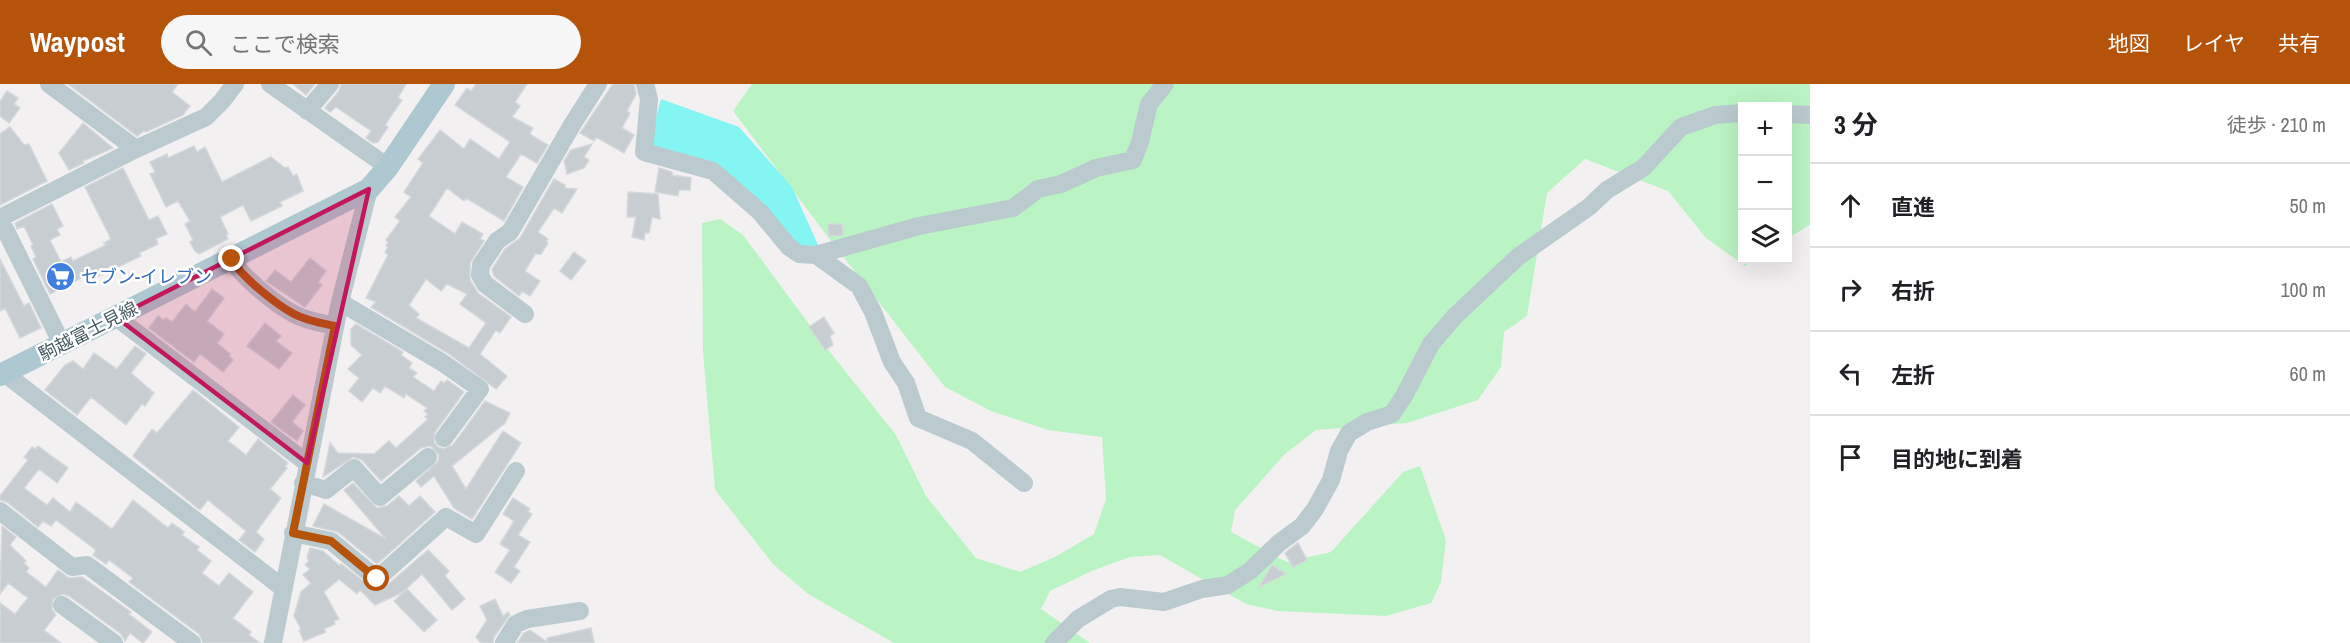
<!DOCTYPE html>
<html lang="ja">
<head>
<meta charset="utf-8">
<style>
	body { margin:0; font-family:"Archivo Narrow","Noto Sans JP",sans-serif; background:#f6f6f6; color:#202124 }
	.controls { position:absolute; right:18px; top:18px; display:grid; overflow:hidden; border-radius:0px; box-shadow:0 6px 24px #0002 }
	.controls button { width:54px; height:54px; display:grid; place-items:center; padding:0; border:0; border-bottom:2px solid #e0e0e0; background:#fff; color:#202124; font:30px sans-serif }
	.stop { position:absolute; width:18px; height:18px; margin:-14px; border:4px solid #b45309; border-radius:50%; background:#fff }
	.stop.end { background:#b45309; border-color:#fff; box-shadow:0 2px 6px #0008 }
	.list { margin:0; padding:0; list-style:none }
	h2 { display:flex; justify-content:space-between; align-items:center; height:78px; margin:0; padding:0 24px; font-size:26px }
	h2 small { font-size:20px; font-weight:400; color:#757577 }
	.list li { display:grid; grid-template-columns:39px 1fr auto; gap:18px; align-items:center; box-sizing:border-box; height:84px; padding:0 24px; border-top:2px solid #e0e0e0 }
	.list b { display:block; font-size:22px; white-space:nowrap }
	.list em { font-size:20px; font-style:normal; color:#757577 }
	.icon { flex:none; width:33px; height:33px; fill:none; stroke:currentColor; stroke-width:2; stroke-linecap:round; stroke-linejoin:round }
	.map { position:relative; flex:none; width:1810px; height:559px; overflow:hidden }
	header { display:flex; align-items:center; gap:36px; box-sizing:border-box; height:84px; padding:0 30px; background:#b45309; color:#fff }
	header strong { font-size:28px }
	nav { display:flex; gap:33px; margin-inline-start:auto; font-size:21px }
	.search { width:420px; height:54px; background:#f6f6f6; display:flex; align-items:center; gap:15px; box-sizing:border-box; padding:0 21px; border-radius:33px; color:#757577; font-size:22px }
	main { display:flex }
	aside { flex:1; background:#fff }
	.map>svg:first-child { display:block }
	.green { fill:#bbf4c4 }
	.water { fill:#84f5f2 }
	.building { fill:#c7cdd0; stroke:#d4d8dc; stroke-width:1.5; fill-rule:evenodd }
	.lines { fill:none; stroke-linecap:round; stroke-linejoin:round }
	.minor { stroke:#bacace; stroke-width:18 }
	.major { stroke:#aec8d2; stroke-width:22 }
	.route { stroke:#b45309; stroke-width:8 }
	.marked { fill:#c2185b; fill-opacity:0.2; stroke:#c2185b; stroke-width:4.5; stroke-linejoin:round }
	.labels { text-anchor:middle; dominant-baseline:central; stroke-width:5; stroke-linejoin:round; paint-order:stroke }
	.shop-label { font-size:18px; fill:#366cbe; stroke:#fff; text-anchor:start }
	.street-label { font-size:18px; fill:#465a60; stroke:#fff }
</style>
</head>
<body>
<header>
<strong>Waypost</strong>
<div class="search"><svg class="icon" aria-label="search" viewBox="0 0 24 24"><circle cx="10" cy="10" r="6"/><path d="M15 15l6 6"/></svg>ここで検索</div>
<nav><a>地図</a><a>レイヤ</a><a>共有</a></nav>
</header>
<main>
<div class="map">
<svg width="1810" height="559" viewBox="0 0 1810 559">
	<rect width="100%" height="100%" fill="#f3f0f1"/>
	<path class="green" d="M 752,0 L 1810,0 L 1810,141 L 1788,154 L 1788,22 L 1742,22 L 1742,176 L 1754,176 L 1745,182 L 1706,154 L 1668,107 L 1585,75 L 1547,109 L 1527,232 L 1504,248 L 1501,283 L 1478,316 L 1407,339 L 1316,346 L 1285,370 L 1235,426 L 1231,448 L 1287,478 L 1331,468 L 1403,388 L 1420,382 L 1446,456 L 1441,498 L 1431,519 L 1386,532 L 1278,527 L 1246,520 L 1160,471 L 1130,473 L 1094,486 L 1050,507 L 1041,525 L 1090,559 L 894,559 L 808,510 L 773,480 L 715,406 L 703,268 L 702,139 L 720,135 L 743,151 L 826,263 L 896,351 L 926,412 L 976,474 L 1020,488 L 1055,473 L 1094,450 L 1106,415 L 1102,353 L 1048,346 L 991,327 L 945,303 L 828,153 L 733,27 Z"/>
	<path class="water" d="M 661,15 L 739,43 L 792,103 L 819,163 L 800,167 L 714,84 L 647,67 Z"/>
	<path class="building" d="M 68,0 L 178,0 L 172,8 L 190,22 L 183,31 L 146,48 L 144,47 L 137,52 Z
		M 293,0 L 315,0 L 306,11 Z
		M 341,0 L 406,0 L 398,14 L 402,16 L 385,41 L 388,43 L 378,58 L 373,59 L 366,54 L 371,47 L 336,23 L 330,28 L 325,24 L 339,7 Z
		M 476,0 L 527,0 L 515,18 L 520,22 L 512,33 L 533,44 L 530,49 L 531,51 L 548,61 L 537,79 L 521,70 L 506,93 L 523,103 L 504,137 L 466,114 L 464,117 L 447,104 L 429,132 L 455,150 L 462,138 L 483,150 L 480,155 L 484,157 L 470,179 L 470,196 L 478,209 L 511,233 L 500,249 L 496,246 L 480,270 L 507,292 L 496,305 L 449,270 L 371,223 L 376,218 L 366,214 L 388,171 L 385,168 L 388,163 L 386,162 L 388,158 L 386,156 L 400,137 L 395,133 L 411,113 L 404,108 L 423,79 L 418,75 L 440,46 L 464,65 L 470,55 L 499,75 L 510,58 L 455,21 L 467,4 L 471,7 ZM 426,195 L 441,207 L 447,200 L 467,210 L 460,220 L 486,239 L 469,264 L 416,234 L 419,230 L 409,221 Z
		M 613,0 L 634,0 L 636,10 L 627,27 L 630,29 L 622,44 L 634,51 L 624,69 L 596,53 L 594,57 L 580,49 Z
		M 7,7 L 18,14 L 14,20 L 20,24 L 9,39 L 0,32 L 0,17 Z
		M 83,39 L 113,64 L 83,77 L 84,79 L 69,86 L 59,69 Z
		M 10,43 L 24,61 L 29,60 L 47,97 L 0,121 L 0,50 Z
		M 592,60 L 584,73 L 589,76 L 584,84 L 567,90 L 564,77 L 571,66 Z
		M 194,62 L 197,68 L 205,63 L 222,98 L 271,73 L 285,84 L 288,83 L 293,92 L 297,90 L 303,107 L 280,118 L 282,122 L 251,137 L 243,121 L 220,133 L 228,150 L 226,151 L 228,155 L 199,170 L 195,167 L 190,158 L 193,156 L 185,140 L 190,137 L 178,117 L 166,123 L 150,90 L 155,88 L 150,78 L 167,70 L 168,74 Z
		M 123,84 L 149,136 L 158,132 L 167,150 L 156,155 L 158,160 L 139,169 L 141,172 L 91,196 L 89,190 L 50,210 L 33,175 L 36,173 L 31,162 L 33,161 L 24,142 L 17,145 L 15,139 L 52,120 L 63,142 L 57,145 L 60,151 L 50,156 L 61,178 L 71,173 L 73,177 L 106,161 L 104,159 L 111,155 L 85,103 Z
		M 659,84 L 672,88 L 672,91 L 691,94 L 690,106 L 679,106 L 678,112 L 655,108 Z
		M 554,95 L 565,101 L 565,104 L 577,105 L 562,129 L 554,124 L 538,148 L 548,155 L 546,157 L 548,159 L 541,170 L 535,170 L 525,187 L 540,197 L 530,212 L 522,207 L 519,212 L 494,192 L 492,185 L 505,165 L 520,154 Z
		M 628,108 L 658,110 L 660,135 L 652,133 L 649,149 L 645,149 L 644,156 L 632,153 L 636,133 L 627,133 Z
		M 828,140 L 842,140 L 843,151 L 829,152 Z
		M 574,168 L 586,177 L 571,196 L 560,187 Z
		M 310,174 L 326,187 L 318,198 L 322,201 L 305,223 L 266,197 L 275,186 L 291,198 Z
		M 0,175 L 24,222 L 29,219 L 41,244 L 20,254 L 5,224 L 0,227 Z
		M 212,205 L 224,214 L 207,237 L 224,250 L 217,259 L 230,270 L 229,272 L 233,276 L 223,288 L 200,270 L 194,278 L 149,244 L 158,232 L 164,236 L 166,234 L 172,238 L 186,220 L 195,228 Z
		M 824,233 L 834,249 L 830,252 L 833,261 L 825,266 L 809,243 Z
		M 265,239 L 281,252 L 276,257 L 292,269 L 279,285 L 247,262 Z
		M 356,240 L 403,268 L 401,271 L 412,279 L 409,284 L 417,289 L 413,293 L 434,307 L 441,297 L 444,299 L 447,296 L 464,308 L 435,348 L 434,358 L 438,363 L 443,365 L 453,361 L 485,317 L 510,329 L 505,339 L 452,382 L 466,405 L 503,347 L 521,359 L 472,435 L 454,424 L 434,392 L 421,403 L 416,397 L 438,377 L 439,371 L 431,362 L 421,364 L 381,397 L 362,376 L 353,373 L 323,393 L 330,359 L 338,369 L 374,370 L 389,357 L 396,364 L 428,335 L 425,333 L 428,330 L 424,327 L 427,324 L 406,310 L 404,314 L 385,302 L 380,309 L 373,304 L 362,318 L 349,307 L 359,294 L 348,285 L 362,271 L 351,261 L 351,245 Z
		M 135,262 L 146,270 L 131,289 L 154,309 L 145,322 L 142,320 L 126,341 L 91,313 L 77,331 L 45,306 L 65,281 L 73,277 L 83,285 L 94,269 L 117,285 Z
		M 193,306 L 239,343 L 228,357 L 246,371 L 258,355 L 288,379 L 285,382 L 287,384 L 270,405 L 281,414 L 256,448 L 264,455 L 255,468 L 239,456 L 246,447 L 208,416 L 200,426 L 133,372 L 152,345 L 157,349 Z
		M 293,311 L 305,321 L 292,338 L 303,347 L 297,357 L 271,338 Z
		M 38,362 L 68,384 L 57,399 L 39,385 L 24,404 L 47,421 L 53,414 L 70,428 L 76,418 L 112,445 L 133,416 L 168,444 L 172,439 L 184,448 L 182,451 L 199,463 L 197,466 L 211,477 L 202,489 L 219,502 L 229,489 L 253,508 L 233,534 L 251,548 L 249,551 L 260,559 L 203,559 L 199,550 L 129,498 L 133,494 L 109,476 L 106,480 L 93,471 L 96,466 L 56,436 L 51,442 L 43,437 L 38,443 L 7,418 L 0,416 L 0,412 L 28,376 L 24,373 L 32,363 L 35,365 Z
		M 353,399 L 377,424 L 387,422 L 399,412 L 409,422 L 420,412 L 435,428 L 377,480 L 338,448 L 313,442 L 324,420 L 386,455 L 344,406 Z
		M 513,414 L 530,425 L 528,428 L 532,430 L 518,451 L 530,458 L 514,483 L 520,487 L 511,499 L 495,488 L 510,466 L 500,460 L 514,437 L 503,430 Z
		M 2,442 L 16,453 L 10,461 L 26,477 L 24,479 L 29,484 L 26,488 L 46,503 L 58,486 L 69,494 L 82,493 L 131,528 L 129,530 L 152,548 L 143,559 L 130,549 L 125,557 L 121,550 L 69,512 L 63,510 L 53,515 L 52,525 L 56,531 L 44,546 L 61,559 L 0,559 L 0,519 L 15,530 L 28,514 L 8,499 L 0,510 Z
		M 1298,459 L 1307,476 L 1293,483 L 1285,469 Z
		M 310,464 L 323,467 L 340,482 L 341,480 L 375,506 L 385,503 L 428,466 L 449,487 L 445,492 L 465,515 L 452,526 L 422,490 L 403,508 L 375,521 L 360,506 L 357,510 L 339,495 L 324,508 L 339,535 L 334,537 L 335,540 L 324,545 L 326,548 L 304,557 L 299,546 L 301,545 L 294,532 L 301,508 L 311,499 L 303,491 L 310,485 L 305,481 L 309,477 L 307,474 Z
		M 1272,481 L 1286,490 L 1259,503 Z
		M 407,505 L 437,536 L 424,548 L 394,517 Z
		M 495,515 L 503,532 L 508,528 L 510,531 L 494,553 L 493,559 L 481,559 L 476,553 L 487,536 L 480,522 Z
		M 591,544 L 594,559 L 517,559 L 524,549 L 530,546 L 547,558 L 547,554 Z"/>
	<g class="lines">
		<path class="minor" d="M 49,0 L 136,65
			M 270,0 L 388,83
			M 645,0 L 649,15 L 644,68 L 713,87 L 760,128 L 789,163 L 799,170 L 816,171 L 919,142 L 1013,124 L 1038,105 L 1061,100 L 1096,84 L 1133,76 L 1140,58 L 1149,20 L 1165,0
			M 307,27 L 330,0
			M 1788,30 L 1810,31
			M 0,134 L 136,65 L 206,33 L 222,17 L 235,0
			M 0,135 L 62,260
			M 816,171 L 859,202 L 873,228 L 892,278 L 906,299 L 918,334 L 972,357 L 1024,399
			M 232,175 C 240,192 277,221 294,230 C 307,237 321,239 335,242
			M 340,218 L 443,279 L 480,305 L 444,354
			M 525,230 L 485,200 L 480,191 L 481,181 L 497,157 L 510,148 L 572,41 L 598,0
			M 116,233 L 307,379
			M 4,289 L 283,504
			M 303,399 L 326,406 L 354,384 L 380,413 L 428,373
			M 0,427 L 72,483 L 87,481 L 192,559
			M 293,449 L 331,457 L 377,495 L 446,433 L 476,450 L 516,387
			M 62,521 L 114,559
			M 273,559 L 340,218 L 369,105
			M 504,559 L 516,540 L 527,535 L 580,527
			M 1054,559 L 1078,535 L 1111,515 L 1120,513 L 1164,518 L 1202,505 L 1228,501 L 1250,487 L 1279,459 L 1302,442 L 1315,425 L 1331,396 L 1339,367 L 1349,349 L 1367,338 L 1392,330 L 1404,312 L 1431,260 L 1455,232 L 1519,172 L 1589,123 L 1607,106 L 1643,84 L 1681,43 L 1715,31 L 1742,29"/>
		<path class="major" d="M 0,291 L 369,105 L 388,83 L 444,0"/>
	</g>
	<g class="lines">
		<path class="route" d="M 232,175 C 240,192 277,221 294,230 C 307,237 321,239 335,242 L 293,449 L 331,457 L 377,495"/>
	</g>
	<path class="marked" d="M 369,105 L 307,379 L 116,233 Z"/>
	<defs>
		<symbol id="supermarket-disc" viewBox="-11 -11 22 22"><circle r="9.5" fill="#3f7fe0" stroke="#fff"/><path d="M-6-5.5h2.5l.6 2H6L4.5 2H-2.5L-4.4-4H-6ZM-1.5 3.2a1.3 1.3 0 1 0 .1 0ZM3 3.2a1.3 1.3 0 1 0 .1 0Z" fill="#fff"/></symbol>
	</defs>
	<g fill-rule="evenodd">
		<use href="#supermarket-disc" x="44" y="176" width="33" height="33"/>
	</g>
	<g class="labels">
		<g class="shop-label">
			<text x="81" y="192">セブン-イレブン</text>
		</g>
		<g class="street-label">
			<text transform="translate(88 247) rotate(-27)">駒越富士見線</text>
		</g>
	</g>
</svg>
<div class="controls">
<button>+</button>
<button>−</button>
<button><svg class="icon" aria-label="layers" viewBox="0 0 24 24"><path d="M12 4l9 5-9 5-9-5zM3 14l9 5 9-5"/></svg></button>
</div>
<div class="stop" style="left:377px;top:495px"></div>
<div class="stop end" style="left:232px;top:175px"></div>
</div>
<aside>
<h2>3 分<small>徒歩 · 210 m</small></h2>
<ul class="list">
<li><svg class="icon" aria-label="ahead" viewBox="0 0 24 24"><path d="M12 20V5M6 11l6-6 6 6"/></svg><div><b>直進</b></div><em>50 m</em></li>
<li><svg class="icon" aria-label="right" viewBox="0 0 24 24"><path d="M7 20v-9h11M14 6l5 5-5 5"/></svg><div><b>右折</b></div><em>100 m</em></li>
<li><svg class="icon" aria-label="left" viewBox="0 0 24 24"><path d="M17 20v-9H6M10 6l-5 5 5 5"/></svg><div><b>左折</b></div><em>60 m</em></li>
<li><svg class="icon" aria-label="arrive" viewBox="0 0 24 24"><path d="M6 21V4h12l-3 4 3 4H6"/></svg><div><b>目的地に到着</b></div></li>
</ul>
</aside>
</main>
</body>
</html>
